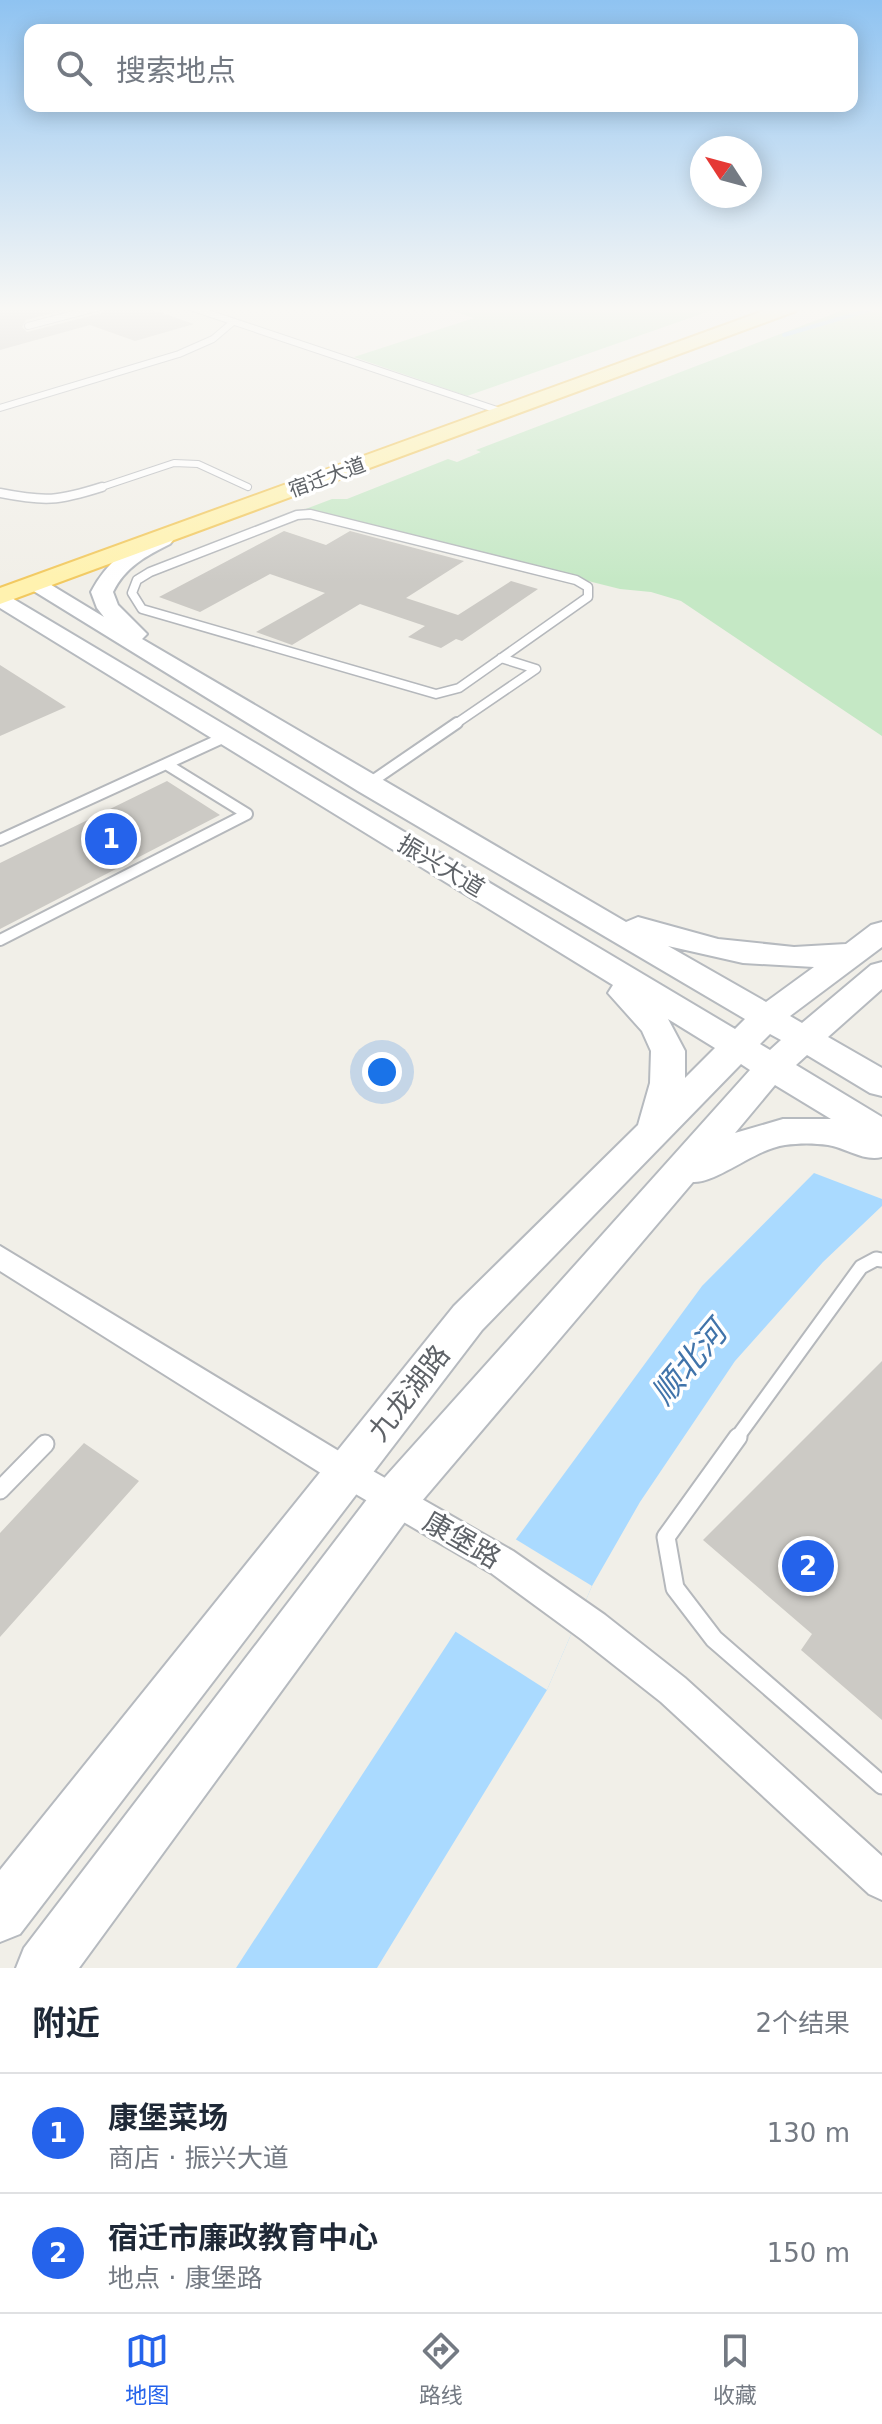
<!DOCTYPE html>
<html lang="zh">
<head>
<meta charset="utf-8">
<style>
	body { margin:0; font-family:"DejaVu Sans","Noto Sans SC",sans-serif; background:#f6f6f7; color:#1f2937 }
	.compass { position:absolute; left:690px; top:136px; width:72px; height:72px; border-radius:50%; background:#fff; box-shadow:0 4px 20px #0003; rotate:306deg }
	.you { position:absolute; left:382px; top:1072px; width:28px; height:28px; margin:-20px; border:6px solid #fff; border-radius:50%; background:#1a73e8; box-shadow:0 0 0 12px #1a73e833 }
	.badge { display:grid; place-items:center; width:52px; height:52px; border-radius:50%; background:#2563eb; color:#fff; font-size:26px; font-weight:700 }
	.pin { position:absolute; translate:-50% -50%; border:4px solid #fff; box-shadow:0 2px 8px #0006 }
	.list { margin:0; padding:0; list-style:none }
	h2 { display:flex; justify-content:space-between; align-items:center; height:104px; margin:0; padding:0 32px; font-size:34px }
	h2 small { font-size:26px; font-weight:400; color:#747a83 }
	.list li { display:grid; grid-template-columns:52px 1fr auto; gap:24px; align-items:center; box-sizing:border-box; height:120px; padding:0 32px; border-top:2px solid #e0e1e3 }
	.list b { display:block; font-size:30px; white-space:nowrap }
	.list p { margin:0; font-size:26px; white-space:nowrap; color:#747a83 }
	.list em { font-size:26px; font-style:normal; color:#747a83 }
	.icon { flex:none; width:44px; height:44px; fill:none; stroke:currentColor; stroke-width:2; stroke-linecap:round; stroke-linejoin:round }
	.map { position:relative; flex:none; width:882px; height:1968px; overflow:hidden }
	.search { position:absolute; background:#fff; box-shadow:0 4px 20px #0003; left:24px; right:24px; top:24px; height:88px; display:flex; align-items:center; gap:20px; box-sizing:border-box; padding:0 28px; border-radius:16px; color:#747a83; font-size:30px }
	.sheet { height:344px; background:#fff }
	nav { display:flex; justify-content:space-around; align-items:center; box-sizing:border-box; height:112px; border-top:2px solid #e0e1e3; background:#fff; font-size:22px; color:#747a83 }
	nav a { display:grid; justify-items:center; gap:4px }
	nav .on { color:#2563eb }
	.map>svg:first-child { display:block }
	.green { fill:#c5e8c5 }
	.water { fill:#aadaff }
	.pier { fill:#f1efe8 }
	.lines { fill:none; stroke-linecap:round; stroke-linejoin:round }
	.stream { stroke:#aadaff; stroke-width:4 }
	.building { fill:#cccac5 }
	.lane-far4-casing { stroke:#b5b8bc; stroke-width:8 }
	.lane-far3-casing { stroke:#b5b8bc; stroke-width:11 }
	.lane-far2-casing { stroke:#b5b8bc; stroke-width:14 }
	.lane-far1-casing { stroke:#b5b8bc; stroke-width:17 }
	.lane-casing { stroke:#b5b8bc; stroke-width:21 }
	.street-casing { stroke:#b5b8bc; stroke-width:4 }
	.secondary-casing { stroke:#b6babf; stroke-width:4 }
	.primary-casing { stroke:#f2c960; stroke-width:4 }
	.lane-far4 { stroke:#fff; stroke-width:6 }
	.lane-far3 { stroke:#fff; stroke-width:8 }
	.lane-far2 { stroke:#fff; stroke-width:10 }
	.lane-far1 { stroke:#fff; stroke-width:13 }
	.lane { stroke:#fff; stroke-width:17 }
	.street { fill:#fff; fill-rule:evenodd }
	.secondary { fill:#fff; fill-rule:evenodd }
	.primary { fill:#fff2af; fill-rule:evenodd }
	.labels { text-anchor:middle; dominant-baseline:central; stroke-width:7; stroke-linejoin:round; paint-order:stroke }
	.far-street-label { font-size:20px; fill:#5f6368; stroke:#fff }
	.street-label { font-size:24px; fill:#5f6368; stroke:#fff }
	.near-street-label { font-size:28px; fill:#5f6368; stroke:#fff }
	.near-water-label { font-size:32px; font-style:italic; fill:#4174aa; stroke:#fff }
</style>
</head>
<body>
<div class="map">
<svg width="882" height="1968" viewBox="0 0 882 1968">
	<rect width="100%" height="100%" fill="#f1efe8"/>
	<path class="green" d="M 440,307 L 721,307 L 467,396 L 354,357 L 474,318 Z
		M 851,307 L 882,307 L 882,736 L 681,601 L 651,592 L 620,589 L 303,510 L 332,499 L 347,499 L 448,459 L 457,462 L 481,452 L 476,450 Z"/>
	<path class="water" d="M 814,1173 L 882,1199 L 882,1206 L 823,1262 L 735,1361 L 640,1502 L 592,1586 L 547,1690 L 377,1968 L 236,1968 L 514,1542 L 702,1286 Z"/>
	<path class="pier" d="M 512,1537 L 592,1586 L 547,1690 L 453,1630 Z"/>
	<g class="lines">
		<path class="stream" d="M 784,335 L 879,307"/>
	</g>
	<path class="building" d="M 0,307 L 76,307 L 26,320 L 22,327 L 27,332 L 102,313 L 106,307 L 144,307 L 194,324 L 135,341 L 90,325 L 0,350 Z
		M 284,531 L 326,545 L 350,531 L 464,561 L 406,598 L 458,615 L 511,581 L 538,589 L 462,641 L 456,639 L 441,648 L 408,637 L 425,626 L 360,604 L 292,645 L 256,632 L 325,593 L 270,574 L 200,612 L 159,597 Z
		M 0,665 L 66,707 L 0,736 Z
		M 167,781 L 220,815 L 0,929 L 0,863 Z
		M 882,1361 L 882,1720 L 801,1650 L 812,1634 L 703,1540 Z
		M 84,1443 L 139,1481 L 0,1637 L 0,1533 Z"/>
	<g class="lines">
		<defs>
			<path id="lane-far4" d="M 190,307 L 503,412
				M 28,326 L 100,307
				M 0,408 L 179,354 L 213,339 L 233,322
				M 96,489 L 174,463 L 198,464 L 248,487"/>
			<path id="lane-far3" d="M 0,493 C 45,502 58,501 102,487
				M 310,514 L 576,580 L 588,587 L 588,597 L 459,688 L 436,694 L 142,609 L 132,593 L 137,580 L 150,572 L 297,515 Z
				M 454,725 L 536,669 L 501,658"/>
			<path id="lane-far2" d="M 368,784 L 457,723
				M 0,840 L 227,736
				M 0,940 L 247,814 L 166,764"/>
			<path id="lane-far1" d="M 736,1439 L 861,1267 L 876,1259 L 882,1260"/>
			<path id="lane" d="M 738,1437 L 666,1537 L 675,1588 L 714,1639 L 882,1785
				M 0,1490 L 45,1444"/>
			<path id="street" d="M 0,1246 L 357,1462 L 513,1551 L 605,1615 L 685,1678 L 882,1856 L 882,1900 L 869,1894 L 661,1702 L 581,1639 L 491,1573 L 335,1482 L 0,1271 Z"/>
			<path id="secondary" d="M 163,534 L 173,540 L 170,544 C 146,556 125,567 113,592 L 118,605 L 147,634 L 142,639 L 626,922 L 638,917 L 718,939 L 794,947 L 846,944 L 871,925 L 882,922 L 882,947 L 790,1016 L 802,1023 L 871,965 L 882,962 L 882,989 L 828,1037 L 882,1068 L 882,1096 L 870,1093 L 807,1055 L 796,1065 L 882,1117 L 882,1157 C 865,1162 846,1148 828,1145 C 814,1143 799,1143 785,1145 C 755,1149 717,1183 693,1182 L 410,1515 L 79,1968 L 16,1968 L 24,1948 L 378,1485 L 750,1070 L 741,1064 L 482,1330 L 20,1934 L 0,1942 L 0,1870 L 454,1306 L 638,1125 L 650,1083 L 651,1051 L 642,1031 L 608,993 L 613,985 L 0,608 L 0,591 L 735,1029 L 745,1019 L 358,791 L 24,585 L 35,578 L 43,580 L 104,617 L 97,608 L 91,592 C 106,563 131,542 163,534 ZM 668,946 L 743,963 L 814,967 L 766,1002 ZM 668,1019 L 715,1048 L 685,1078 L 685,1051 ZM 770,1034 L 781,1040 L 770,1050 L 760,1044 ZM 775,1085 L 831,1119 L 783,1119 L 735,1133 Z"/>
			<path id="primary" d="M 774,307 L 798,307 L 796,311 L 0,604 L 0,588 Z"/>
		</defs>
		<use href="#lane-far4" class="lane-far4-casing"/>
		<use href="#lane-far3" class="lane-far3-casing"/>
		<use href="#lane-far2" class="lane-far2-casing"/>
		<use href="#lane-far1" class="lane-far1-casing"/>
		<use href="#lane" class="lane-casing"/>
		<use href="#street" class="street-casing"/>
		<use href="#secondary" class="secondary-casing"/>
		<use href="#primary" class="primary-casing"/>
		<use href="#lane-far4" class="lane-far4"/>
		<use href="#lane-far3" class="lane-far3"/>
		<use href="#lane-far2" class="lane-far2"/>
		<use href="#lane-far1" class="lane-far1"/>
		<use href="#lane" class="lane"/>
		<use href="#street" class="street"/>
		<use href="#secondary" class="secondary"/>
		<use href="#primary" class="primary"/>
	</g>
	<linearGradient id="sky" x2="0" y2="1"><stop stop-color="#8fc3f1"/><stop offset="0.53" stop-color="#f9f8f5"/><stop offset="1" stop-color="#f9f8f5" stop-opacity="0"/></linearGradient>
	<rect width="882" height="583" fill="url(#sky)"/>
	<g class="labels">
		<g class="far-street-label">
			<text transform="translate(327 477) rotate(-20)">宿迁大道</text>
		</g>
		<g class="street-label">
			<text transform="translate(441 866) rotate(31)">振兴大道</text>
		</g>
		<g class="near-street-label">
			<text transform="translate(409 1393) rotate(-52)">九龙湖路</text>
			<text transform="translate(462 1540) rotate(30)">康堡路</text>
		</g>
		<g class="near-water-label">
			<text transform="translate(689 1363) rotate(-50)">顺北河</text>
		</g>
	</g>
</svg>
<svg class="compass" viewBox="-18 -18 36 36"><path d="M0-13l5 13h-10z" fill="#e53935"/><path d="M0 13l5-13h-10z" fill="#747a83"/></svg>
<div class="you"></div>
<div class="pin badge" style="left:111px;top:839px">1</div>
<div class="pin badge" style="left:808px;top:1566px">2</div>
<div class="search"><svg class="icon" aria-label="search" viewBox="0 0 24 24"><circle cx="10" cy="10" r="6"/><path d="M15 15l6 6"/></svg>搜索地点</div>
</div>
<section class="sheet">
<h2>附近<small>2个结果</small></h2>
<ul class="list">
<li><span class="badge">1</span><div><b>康堡菜场</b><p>商店 · 振兴大道</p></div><em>130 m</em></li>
<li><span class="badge">2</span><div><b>宿迁市廉政教育中心</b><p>地点 · 康堡路</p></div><em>150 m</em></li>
</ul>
</section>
<nav>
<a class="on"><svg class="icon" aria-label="map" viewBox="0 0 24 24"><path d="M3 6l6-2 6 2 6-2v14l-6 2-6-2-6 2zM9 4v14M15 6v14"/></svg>地图</a>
<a><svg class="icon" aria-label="directions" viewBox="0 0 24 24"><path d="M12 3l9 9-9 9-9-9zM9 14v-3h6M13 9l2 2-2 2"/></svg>路线</a>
<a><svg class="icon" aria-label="saved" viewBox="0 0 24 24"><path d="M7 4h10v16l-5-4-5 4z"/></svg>收藏</a>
</nav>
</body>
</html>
